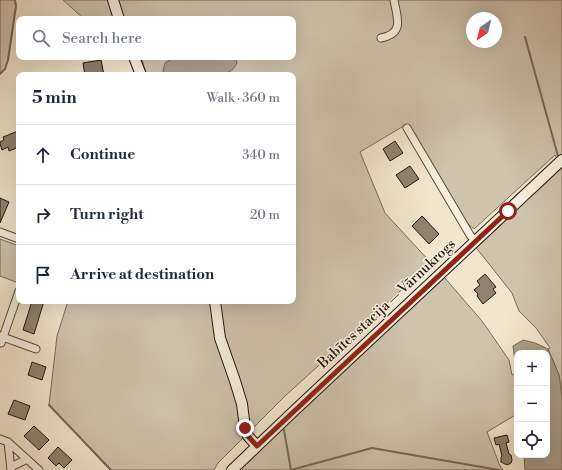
<!DOCTYPE html>
<html lang="en">
<head>
<meta charset="utf-8">
<style>
	body { margin:0; font-family:"Libre Bodoni",serif; background:#f2f2f3; color:#1f2937 }
	.controls { position:absolute; right:12px; bottom:12px; display:grid; overflow:hidden; border-radius:8px; box-shadow:0 4px 16px #0002 }
	.controls button { width:36px; height:36px; display:grid; place-items:center; padding:0; border:0; border-bottom:1px solid #e0e1e3; background:#fff; color:#1f2937; font:20px sans-serif }
	.compass { position:absolute; left:466px; top:12px; width:36px; height:36px; border-radius:50%; background:#fff; box-shadow:0 4px 16px #0002; rotate:215deg }
	.stop { position:absolute; width:12px; height:12px; margin:-9px; border:3px solid #8f2418; border-radius:50%; background:#fff }
	.stop.end { background:#8f2418; border-color:#fff; box-shadow:0 1px 4px #0008 }
	.list { margin:0; padding:0; list-style:none }
	h2 { display:flex; justify-content:space-between; align-items:center; height:52px; margin:0; padding:0 16px; font-size:17px }
	h2 small { font-size:13px; font-weight:400; color:#747a83 }
	.list li { display:grid; grid-template-columns:26px 1fr auto; gap:12px; align-items:center; box-sizing:border-box; height:60px; padding:0 16px; border-top:1px solid #e0e1e3 }
	.list b { display:block; font-size:15px; white-space:nowrap }
	.list em { font-size:13px; font-style:normal; color:#747a83 }
	.icon { flex:none; width:22px; height:22px; fill:none; stroke:currentColor; stroke-width:2; stroke-linecap:round; stroke-linejoin:round }
	.map { position:relative; flex:none; width:562px; height:470px; overflow:hidden }
	.search { position:absolute; background:#fff; box-shadow:0 4px 16px #0002; left:16px; top:16px; width:280px; height:44px; display:flex; align-items:center; gap:10px; box-sizing:border-box; padding:0 14px; border-radius:8px; color:#747a83; font-size:15px }
	.panel { position:absolute; background:#fff; box-shadow:0 4px 16px #0002; left:16px; top:72px; width:280px; height:232px; border-radius:8px }
	.map>svg:first-child { display:block }
	.green { fill:#cec3ac; stroke:#786d5c; fill-rule:evenodd }
	.water { fill:#aba08b; stroke:#746959 }
	.lines { fill:none; stroke-linecap:round; stroke-linejoin:round }
	.stream { stroke:#746959; stroke-width:2 }
	.building { fill:#8e8370; stroke:#22170d }
	.street-casing { stroke:#564b3d; stroke-width:9 }
	.secondary-casing { stroke:#22170d; stroke-width:12 }
	.street { stroke:#f6efde; stroke-width:7 }
	.secondary { stroke:#f6efde; stroke-width:10 }
	.route { stroke:#8f2418; stroke-width:5 }
	.labels { text-anchor:middle; dominant-baseline:central; stroke-width:3; stroke-linejoin:round; paint-order:stroke }
	.street-label { font-size:14px; fill:#22170d; stroke:#f6efde }
</style>
</head>
<body>
<div class="map">
<svg width="562" height="470" viewBox="0 0 562 470">
	<rect width="100%" height="100%" fill="#f1e6cc"/>
	<filter id="stains"><feTurbulence type="fractalNoise" baseFrequency=".005" numOctaves="4"/><feColorMatrix values="0 0 0 0 .2 0 0 0 0 .09 0 0 0 0 .02 0 0 0 .5 -.17"/></filter>
	<radialGradient id="worn" r=".72"><stop offset=".6" stop-color="#630" stop-opacity="0"/><stop offset="1" stop-color="#630" stop-opacity=".3"/></radialGradient>
	<path class="green" d="M 0,0 L 15,0 L 16,6 L 8,60 L 5,69 L 0,74 Z
		M 63,0 L 562,0 L 562,396 L 559,375 L 548,349 L 550,348 L 536,328 L 519,311 L 512,293 L 474,245 L 560,166 L 555,155 L 474,229 L 467,223 L 407,124 L 360,152 L 385,213 L 431,263 L 283,398 L 218,463 L 214,470 L 110,470 L 49,405 L 57,336 L 68,301 L 293,301 L 293,75 L 215,75 L 228,72 L 236,58 L 235,57 L 293,57 L 293,19 L 84,19 ZM 472,18 L 496,18 L 496,42 L 472,42 Z
		M 128,57 L 179,57 L 174,58 L 163,71 L 166,75 L 146,75 L 142,59 L 130,60 Z
		M 0,239 L 19,246 L 19,273 L 16,282 L 0,276 Z
		M 444,277 L 482,321 L 509,360 L 512,375 L 516,373 L 517,414 L 487,432 L 500,466 L 503,470 L 238,470 Z"/>
	<path class="water" d="M 179,57 L 235,57 L 237,63 C 235,67 233,70 229,72 C 215,78 182,75 166,75 L 163,71 L 165,63 L 174,58 Z
		M 523,340 L 535,343 L 548,349 L 559,375 L 562,396 L 562,470 L 525,470 L 524,455 L 547,455 L 547,353 L 517,353 L 517,377 L 513,346 Z"/>
	<g class="lines">
		<path class="stream" d="M 525,37 L 558,156
			M 0,74 L 5,69 L 8,60 L 16,6 L 15,0
			M 49,405 L 111,470
			M 284,430 L 291,470 L 372,448 L 499,470"/>
	</g>
	<path class="building" d="M 101,60 L 104,75 L 85,75 L 83,63 Z
		M 18,131 L 19,134 L 19,147 L 9,151 L 8,147 L 2,150 L 0,144 L 0,142 L 4,140 L 3,137 Z
		M 395,141 L 403,153 L 390,161 L 383,149 Z
		M 410,166 L 419,179 L 405,188 L 396,175 Z
		M 0,198 L 9,202 L 0,223 Z
		M 422,216 L 439,234 L 429,244 L 412,226 Z
		M 485,274 L 496,287 L 493,289 L 496,293 L 483,304 L 477,296 L 478,294 L 474,290 L 480,285 L 477,281 Z
		M 32,301 L 44,301 L 34,334 L 23,330 Z
		M 32,362 L 46,367 L 42,380 L 28,375 Z
		M 14,400 L 30,406 L 25,420 L 8,414 Z
		M 34,426 L 49,440 L 39,450 L 24,436 Z
		M 507,435 L 509,442 L 506,443 L 509,454 L 511,455 L 512,460 L 511,463 L 507,465 L 501,462 L 501,457 L 502,456 L 499,444 L 496,445 L 494,438 Z
		M 58,447 L 72,460 L 64,468 L 59,463 L 56,466 L 48,458 Z"/>
	<g class="lines">
		<defs>
			<path id="street" d="M 381,38 C 405,33 397,18 394,0
				M 407,128 L 470,235 L 475,241
				M 0,232 L 19,239
				M 0,336 L 36,349
				M 1,343 L 19,291
				M 0,439 L 8,442 L 39,470
				M 8,442 L 11,470
				M 11,467 L 27,459"/>
			<path id="secondary" d="M 113,0 L 119,19
				M 134,57 L 141,75
				M 215,301 L 220,338 L 235,381 L 242,404 L 245,428 L 248,436 L 257,446
				M 232,470 L 295,410 L 562,160"/>
		</defs>
		<use href="#street" class="street-casing"/>
		<use href="#secondary" class="secondary-casing"/>
		<use href="#street" class="street"/>
		<use href="#secondary" class="secondary"/>
	</g>
	<g class="lines">
		<path class="route" d="M 245,428 L 248,436 L 257,446 L 508,211"/>
	</g>
	<g class="labels">
		<g class="street-label">
			<text transform="translate(387 304) rotate(-43)">Babītes stacija — Vārnukrogs</text>
		</g>
	</g>
	<rect width="100%" height="100%" filter="url(#stains)"/>
	<rect width="100%" height="100%" fill="url(#worn)"/>
</svg>
<div class="controls">
<button>+</button>
<button>−</button>
<button><svg class="icon" aria-label="locate" viewBox="0 0 24 24"><circle cx="12" cy="12" r="6"/><path d="M12 2v4M12 18v4M2 12h4M18 12h4"/></svg></button>
</div>
<svg class="compass" viewBox="-18 -18 36 36"><path d="M0-13l5 13h-10z" fill="#e53935"/><path d="M0 13l5-13h-10z" fill="#747a83"/></svg>
<div class="stop" style="left:508px;top:211px"></div>
<div class="stop end" style="left:245px;top:428px"></div>
<div class="search"><svg class="icon" aria-label="search" viewBox="0 0 24 24"><circle cx="10" cy="10" r="6"/><path d="M15 15l6 6"/></svg>Search here</div>
<section class="panel">
<h2>5 min<small>Walk · 360 m</small></h2>
<ul class="list">
<li><svg class="icon" aria-label="ahead" viewBox="0 0 24 24"><path d="M12 20V5M6 11l6-6 6 6"/></svg><div><b>Continue</b></div><em>340 m</em></li>
<li><svg class="icon" aria-label="right" viewBox="0 0 24 24"><path d="M7 20v-9h11M14 6l5 5-5 5"/></svg><div><b>Turn right</b></div><em>20 m</em></li>
<li><svg class="icon" aria-label="arrive" viewBox="0 0 24 24"><path d="M6 21V4h12l-3 4 3 4H6"/></svg><div><b>Arrive at destination</b></div></li>
</ul>
</section>
</div>
</body>
</html>
